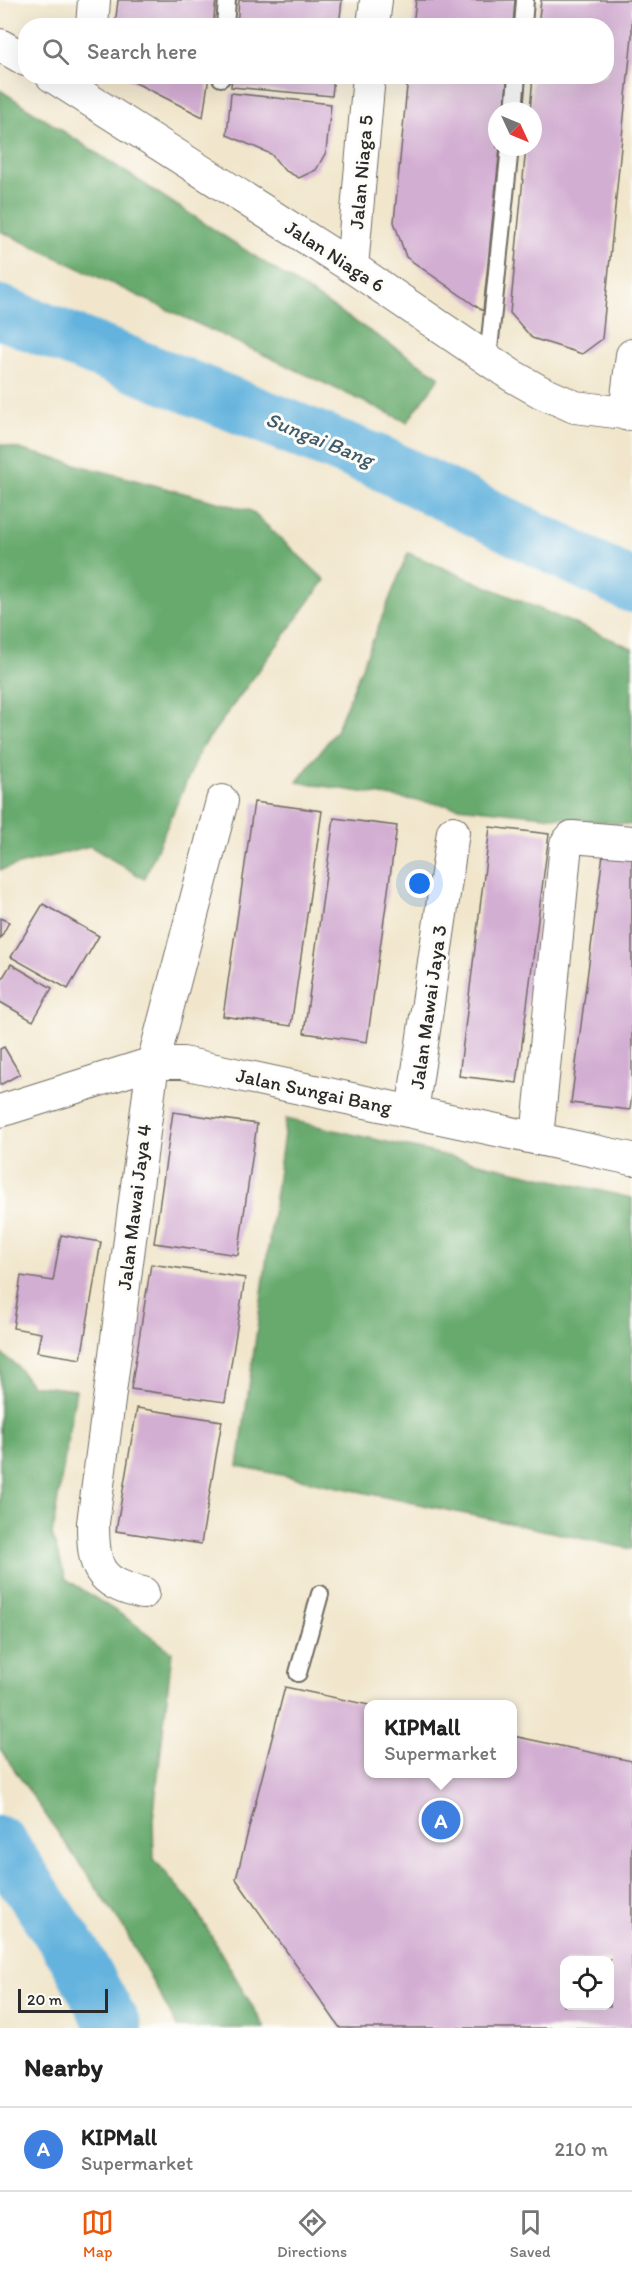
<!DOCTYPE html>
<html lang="en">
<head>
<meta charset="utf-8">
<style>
	body { margin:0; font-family:Itim,sans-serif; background:#f6f6f6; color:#222 }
	.controls { position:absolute; right:18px; bottom:18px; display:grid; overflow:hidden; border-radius:12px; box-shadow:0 6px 24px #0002 }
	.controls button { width:54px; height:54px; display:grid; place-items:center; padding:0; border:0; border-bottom:2px solid #e0e0e0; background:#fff; color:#222; font:30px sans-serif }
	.compass { position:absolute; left:488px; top:102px; width:54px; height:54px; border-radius:50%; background:#fff; box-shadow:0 6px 24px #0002; rotate:134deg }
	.scale { position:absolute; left:18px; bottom:15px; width:90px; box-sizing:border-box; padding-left:6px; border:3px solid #2b2b2b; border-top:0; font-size:16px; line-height:21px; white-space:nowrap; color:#2b2b2b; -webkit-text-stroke:4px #fdfcf7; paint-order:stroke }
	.you { position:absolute; left:420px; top:884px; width:21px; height:21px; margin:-15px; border:4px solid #fff; border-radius:50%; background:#1a73e8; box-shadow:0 0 0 9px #1a73e833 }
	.badge { display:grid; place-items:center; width:39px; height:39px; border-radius:50%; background:#ea580c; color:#fff; font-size:20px; font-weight:700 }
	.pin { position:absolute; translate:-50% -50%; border:3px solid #fff; box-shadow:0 2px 6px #0006 }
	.popup { position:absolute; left:364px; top:1700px; width:153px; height:78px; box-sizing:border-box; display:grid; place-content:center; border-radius:12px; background:#fff; filter:drop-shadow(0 2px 4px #0005); font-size:20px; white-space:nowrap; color:#767676 }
	.popup b { font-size:22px; color:#222 }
	.popup::after { content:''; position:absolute; left:50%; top:100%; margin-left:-12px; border:12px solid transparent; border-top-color:#fff }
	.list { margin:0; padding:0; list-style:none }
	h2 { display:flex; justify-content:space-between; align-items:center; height:78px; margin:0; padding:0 24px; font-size:26px }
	h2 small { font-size:20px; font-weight:400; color:#767676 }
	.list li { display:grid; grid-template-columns:39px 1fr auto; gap:18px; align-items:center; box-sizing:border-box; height:84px; padding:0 24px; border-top:2px solid #e0e0e0 }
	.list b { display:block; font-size:22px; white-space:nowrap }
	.list p { margin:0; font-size:20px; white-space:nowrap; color:#767676 }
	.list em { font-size:20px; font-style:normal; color:#767676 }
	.icon { flex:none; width:33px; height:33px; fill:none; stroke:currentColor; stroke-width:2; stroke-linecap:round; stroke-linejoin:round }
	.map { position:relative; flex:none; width:632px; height:2028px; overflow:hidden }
	.search { position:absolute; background:#fff; box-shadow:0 6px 24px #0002; left:18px; right:18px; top:18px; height:66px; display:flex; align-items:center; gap:15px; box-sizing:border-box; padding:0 21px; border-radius:24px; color:#767676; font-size:22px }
	.sheet { height:162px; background:#fff }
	nav { display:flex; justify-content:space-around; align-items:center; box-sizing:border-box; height:84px; border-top:2px solid #e0e0e0; background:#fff; font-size:16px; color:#767676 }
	nav a { display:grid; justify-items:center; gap:3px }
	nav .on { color:#ea580c }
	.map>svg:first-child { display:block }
	.forest { fill:#68aa6e; stroke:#4a6a4c; stroke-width:1.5 }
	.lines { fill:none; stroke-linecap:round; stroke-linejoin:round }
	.river { stroke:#63b3de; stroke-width:54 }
	.building { fill:#d3aed3; fill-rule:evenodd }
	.lane-casing { stroke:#706c63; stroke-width:20 }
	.street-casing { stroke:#706c63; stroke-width:34 }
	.lane { stroke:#fff; stroke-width:16 }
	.street { stroke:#fff; stroke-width:32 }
	.labels { text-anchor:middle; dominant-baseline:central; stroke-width:6; stroke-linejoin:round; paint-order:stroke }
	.street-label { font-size:20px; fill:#2b2b2b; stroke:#fdfcf7 }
	.water-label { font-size:21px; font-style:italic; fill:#3f5b6a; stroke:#fdfcf7 }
</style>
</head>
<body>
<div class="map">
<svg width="632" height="2028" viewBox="0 0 632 2028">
	<rect width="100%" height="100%" fill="#fdfcf7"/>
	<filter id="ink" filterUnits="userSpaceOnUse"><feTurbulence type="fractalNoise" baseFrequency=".0167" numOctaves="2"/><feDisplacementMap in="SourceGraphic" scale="12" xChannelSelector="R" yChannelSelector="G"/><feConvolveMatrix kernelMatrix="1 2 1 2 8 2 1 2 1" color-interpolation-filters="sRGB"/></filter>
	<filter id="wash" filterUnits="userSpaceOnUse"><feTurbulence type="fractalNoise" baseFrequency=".008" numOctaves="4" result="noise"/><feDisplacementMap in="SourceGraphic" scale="24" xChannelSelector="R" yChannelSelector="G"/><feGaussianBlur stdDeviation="1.35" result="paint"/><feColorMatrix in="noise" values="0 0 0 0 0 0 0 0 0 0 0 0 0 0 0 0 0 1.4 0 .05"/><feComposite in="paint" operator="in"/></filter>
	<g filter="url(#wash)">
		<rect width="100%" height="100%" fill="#f1e6cc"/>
		<path class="forest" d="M 0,90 L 440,377 L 407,422 L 0,231 Z
			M 0,444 L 251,511 L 325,580 L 201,749 L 144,879 L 90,846 L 0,870 Z
			M 408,553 L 632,648 L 632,825 L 458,807 L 297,782 L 336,731 Z
			M 286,1119 L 632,1198 L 632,1549 L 238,1466 Z
			M 0,1352 L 17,1366 L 31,1385 L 76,1390 L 52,1535 L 66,1579 L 128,1619 L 172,1652 L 153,1820 L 154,1859 L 193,1905 L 265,2028 L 178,2028 L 122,1925 L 0,1749 Z"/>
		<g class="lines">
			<path class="river" d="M 0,312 L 381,463 L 632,586
				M 0,1843 L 76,1957 L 115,2028"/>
		</g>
		<g id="blocks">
			<path class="building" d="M 118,0 L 216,0 L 213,26 L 115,26 Z
				M 239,0 L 342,0 L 339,26 L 237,26 Z
				M 416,0 L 515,0 L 513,26 L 413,26 Z
				M 541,0 L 632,0 L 632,36 L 602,339 L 582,354 L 532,338 L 510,313 L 526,147 L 533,147 L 533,111 L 530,111 L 533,76 L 606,76 L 606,26 L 538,26 Z
				M 122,76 L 209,76 L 203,117 Z
				M 232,76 L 334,76 L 332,96 L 231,87 Z
				M 408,76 L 508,76 L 504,111 L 497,111 L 497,147 L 500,147 L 483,311 L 406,257 L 394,222 Z
				M 231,93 L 331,104 L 326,152 L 316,170 L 299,178 L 284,170 L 271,154 L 227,135 Z
				M 254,802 L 322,811 L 291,1026 L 223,1016 Z
				M 334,818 L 397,826 L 367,1042 L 304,1033 Z
				M 490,827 L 549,834 L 517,1083 L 459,1076 Z
				M 603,854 L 632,857 L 632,1093 L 630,1110 L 571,1103 Z
				M 43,904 L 99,936 L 68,989 L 11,957 Z
				M 0,918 L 9,922 L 0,939 Z
				M 11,964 L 52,988 L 33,1021 L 0,1002 L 0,982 Z
				M 4,1047 L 20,1074 L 0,1085 L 0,1049 Z
				M 173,1112 L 257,1124 L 238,1255 L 154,1243 Z
				M 61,1235 L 101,1242 L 81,1359 L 37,1352 L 41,1333 L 13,1328 L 21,1276 L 53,1281 Z
				M 151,1264 L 245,1278 L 225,1402 L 131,1389 Z
				M 137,1408 L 222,1421 L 201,1544 L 116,1531 Z
				M 285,1687 L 369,1705 L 369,1774 L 513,1774 L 513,1736 L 632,1761 L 632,2028 L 340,2028 L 236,1879 ZM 564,1960 L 610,1960 L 610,2006 L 564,2006 Z"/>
		</g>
	</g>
	<g filter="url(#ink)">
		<use href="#blocks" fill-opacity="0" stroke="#706c63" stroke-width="1.5"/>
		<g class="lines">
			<defs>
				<path id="lane" d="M 225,26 L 227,0
					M 523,26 L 525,0
					M 221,78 L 221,76
					M 514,111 L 517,76
					M 488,359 L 510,147
					M 298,1673 L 320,1594"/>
				<path id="street" d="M 92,26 L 94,0
					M 373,26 L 376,0
					M 0,45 L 26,60
					M 52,76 L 352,267 L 511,375 L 541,392 L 575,407 L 632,414
					M 352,267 L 369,76
					M 625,414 L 632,355
					M 0,1111 L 153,1063 L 183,1063 L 632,1159
					M 412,1112 L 453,832
					M 537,1138 L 566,844 L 572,837 L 632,842
					M 143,1593 C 97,1583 93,1566 93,1523 L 153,1063 L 222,801"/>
			</defs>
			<use href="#lane" class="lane-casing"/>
			<use href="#street" class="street-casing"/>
			<use href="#lane" class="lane"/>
			<use href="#street" class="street"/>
		</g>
	</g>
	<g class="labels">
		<g class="street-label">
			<text transform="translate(361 172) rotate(-85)">Jalan Niaga 5</text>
			<text transform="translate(335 256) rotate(33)">Jalan Niaga 6</text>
			<text transform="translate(428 1007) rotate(-82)">Jalan Mawai Jaya 3</text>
			<text transform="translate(314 1091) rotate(12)">Jalan Sungai Bang</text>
			<text transform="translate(134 1207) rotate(-83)">Jalan Mawai Jaya 4</text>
		</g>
		<g class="water-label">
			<text transform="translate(320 439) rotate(22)">Sungai Bang</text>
		</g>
	</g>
</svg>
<div class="controls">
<button><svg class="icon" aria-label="locate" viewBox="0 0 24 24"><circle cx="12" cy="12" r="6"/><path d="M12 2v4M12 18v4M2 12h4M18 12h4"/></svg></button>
</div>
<svg class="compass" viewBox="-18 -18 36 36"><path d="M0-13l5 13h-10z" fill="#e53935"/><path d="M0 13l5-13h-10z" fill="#767676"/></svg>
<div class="scale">20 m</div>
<div class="you"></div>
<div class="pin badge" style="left:441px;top:1820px;background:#3f7fe0">A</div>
<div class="popup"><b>KIPMall</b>Supermarket</div>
<div class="search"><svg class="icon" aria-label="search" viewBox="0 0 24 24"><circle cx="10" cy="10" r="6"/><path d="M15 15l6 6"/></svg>Search here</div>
</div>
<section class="sheet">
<h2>Nearby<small></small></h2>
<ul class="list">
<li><span class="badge" style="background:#3f7fe0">A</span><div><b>KIPMall</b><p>Supermarket</p></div><em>210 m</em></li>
</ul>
</section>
<nav>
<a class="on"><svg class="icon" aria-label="map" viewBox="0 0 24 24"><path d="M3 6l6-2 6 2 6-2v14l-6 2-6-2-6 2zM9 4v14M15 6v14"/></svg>Map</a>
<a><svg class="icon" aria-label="directions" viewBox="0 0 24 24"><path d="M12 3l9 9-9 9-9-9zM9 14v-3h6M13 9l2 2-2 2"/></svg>Directions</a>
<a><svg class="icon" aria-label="saved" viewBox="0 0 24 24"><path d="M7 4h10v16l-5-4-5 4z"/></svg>Saved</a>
</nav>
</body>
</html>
